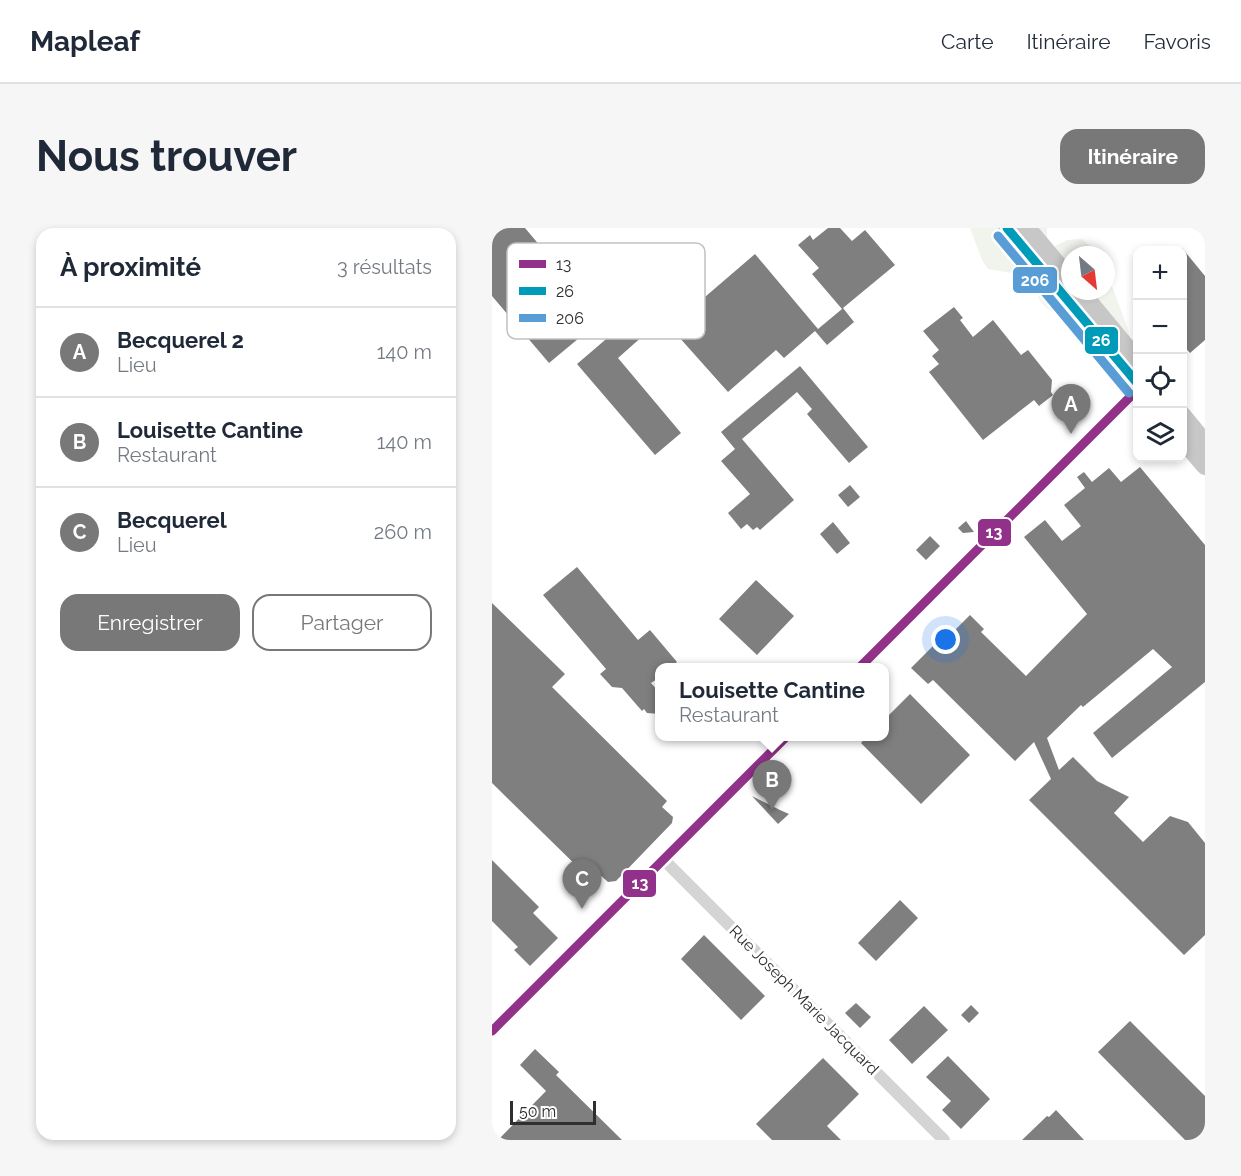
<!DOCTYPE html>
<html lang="fr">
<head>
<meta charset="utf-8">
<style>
	body { margin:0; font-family:Raleway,sans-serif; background:#f6f6f7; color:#1f2937 }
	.controls { position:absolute; right:18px; top:18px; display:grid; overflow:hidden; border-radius:12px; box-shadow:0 3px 9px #0003 }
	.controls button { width:54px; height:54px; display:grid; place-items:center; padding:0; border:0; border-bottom:2px solid #e0e1e3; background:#fff; color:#1f2937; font:30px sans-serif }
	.compass { position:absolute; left:569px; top:18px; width:54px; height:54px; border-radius:50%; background:#fff; box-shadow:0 3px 9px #0003; rotate:152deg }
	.scale { position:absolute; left:18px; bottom:15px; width:86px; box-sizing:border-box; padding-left:6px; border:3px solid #2f2f2f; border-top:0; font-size:16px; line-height:21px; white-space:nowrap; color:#2f2f2f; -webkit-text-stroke:4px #fff; paint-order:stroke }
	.you { position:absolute; left:454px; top:412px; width:21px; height:21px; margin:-15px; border:4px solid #fff; border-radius:50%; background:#1a73e8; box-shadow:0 0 0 9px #1a73e833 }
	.badge { display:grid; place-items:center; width:39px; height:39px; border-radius:50%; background:#787878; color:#fff; font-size:20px; font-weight:700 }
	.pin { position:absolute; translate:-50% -50px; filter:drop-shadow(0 2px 3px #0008) }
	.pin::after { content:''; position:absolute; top:32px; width:21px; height:18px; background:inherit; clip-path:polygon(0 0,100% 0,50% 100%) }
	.popup { position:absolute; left:163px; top:435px; width:234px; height:78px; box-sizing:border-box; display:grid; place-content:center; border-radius:12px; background:#fff; filter:drop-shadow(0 2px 4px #0005); font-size:20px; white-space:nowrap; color:#747a83 }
	.popup b { font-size:22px; color:#1f2937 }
	.popup::after { content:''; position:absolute; left:50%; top:100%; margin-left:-12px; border:12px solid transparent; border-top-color:#fff }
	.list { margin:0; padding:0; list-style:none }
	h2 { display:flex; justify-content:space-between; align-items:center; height:78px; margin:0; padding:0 24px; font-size:26px }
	h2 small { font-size:20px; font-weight:400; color:#747a83 }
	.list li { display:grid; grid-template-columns:39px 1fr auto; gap:18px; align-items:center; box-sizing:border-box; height:90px; padding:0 24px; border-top:2px solid #e0e1e3 }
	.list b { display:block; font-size:22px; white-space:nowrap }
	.list p { margin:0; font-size:20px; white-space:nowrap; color:#747a83 }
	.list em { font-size:20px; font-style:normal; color:#747a83 }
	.actions { display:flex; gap:12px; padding:18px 24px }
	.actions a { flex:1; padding:14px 0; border:2px solid #787878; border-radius:18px; text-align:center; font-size:21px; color:#787878 }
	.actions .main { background:#787878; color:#fff }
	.icon { flex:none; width:33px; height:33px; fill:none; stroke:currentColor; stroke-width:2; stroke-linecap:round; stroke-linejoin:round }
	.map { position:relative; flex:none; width:713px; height:912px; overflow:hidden; border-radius:18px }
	header { display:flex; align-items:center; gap:36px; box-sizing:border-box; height:84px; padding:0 30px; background:#fff; border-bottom:2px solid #e0e1e3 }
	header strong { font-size:28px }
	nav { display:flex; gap:33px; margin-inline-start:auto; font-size:21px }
	.intro { display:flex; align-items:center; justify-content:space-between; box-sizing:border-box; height:144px; padding:0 36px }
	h1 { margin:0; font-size:42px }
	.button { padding:15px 27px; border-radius:18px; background:#787878; color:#fff; font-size:21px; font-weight:700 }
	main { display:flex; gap:36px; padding:0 36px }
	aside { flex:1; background:#fff; border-radius:18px; box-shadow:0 3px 9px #0003 }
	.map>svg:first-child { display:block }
	.green { fill:#f1f4ed }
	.building { fill:#7f7f7f }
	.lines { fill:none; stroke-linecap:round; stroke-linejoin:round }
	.minor { stroke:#d4d4d4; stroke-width:12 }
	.primary { stroke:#c7c7c7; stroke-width:18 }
	.bus-1-casing { stroke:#fff; stroke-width:14 }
	.bus-2-casing { stroke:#fff; stroke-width:14 }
	.bus-3-casing { stroke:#fff; stroke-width:14 }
	.bus-1 { stroke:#923189; stroke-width:9 }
	.bus-2 { stroke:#009bb9; stroke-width:9 }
	.bus-3 { stroke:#589dd6; stroke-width:9 }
	.labels { text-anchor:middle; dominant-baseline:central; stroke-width:6; stroke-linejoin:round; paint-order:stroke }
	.street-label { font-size:16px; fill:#2f2f2f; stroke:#fff }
	.key { fill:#fff; stroke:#c1c1c1; stroke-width:1.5 }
	.key-label { font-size:16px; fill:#2f2f2f }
	.line-badge { stroke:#fff; stroke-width:2 }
	.badge-label { font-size:16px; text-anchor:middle; font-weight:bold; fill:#fff }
</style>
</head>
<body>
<header>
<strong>Mapleaf</strong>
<nav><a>Carte</a><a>Itinéraire</a><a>Favoris</a></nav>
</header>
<div class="intro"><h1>Nous trouver</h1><a class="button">Itinéraire</a></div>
<main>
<aside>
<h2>À proximité<small>3 résultats</small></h2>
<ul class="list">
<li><span class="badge">A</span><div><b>Becquerel 2</b><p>Lieu</p></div><em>140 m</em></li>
<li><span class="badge">B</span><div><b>Louisette Cantine</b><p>Restaurant</p></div><em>140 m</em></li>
<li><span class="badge">C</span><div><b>Becquerel</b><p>Lieu</p></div><em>260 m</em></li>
</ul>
<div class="actions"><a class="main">Enregistrer</a><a>Partager</a></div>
</aside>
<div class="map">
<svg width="713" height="912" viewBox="0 0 713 912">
	<rect width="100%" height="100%" fill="#fff"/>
	<path class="green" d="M 478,0 L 515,0 L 600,101 C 583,95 551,86 545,66 C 542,57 543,44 543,33 L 520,45 L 496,41 L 490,32 Z
		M 535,0 L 555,0 L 555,22 L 575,12 L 590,11 L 608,27 L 578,27 L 578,51 Z
		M 614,42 L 636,101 L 643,129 L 588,63 L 614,63 Z"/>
	<path class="building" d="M 0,0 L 33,0 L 110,91 L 57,135 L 0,68 Z
		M 336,0 L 348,0 L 360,13 L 373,2 L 403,37 L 351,80 L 362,94 L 335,117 L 323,103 L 292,130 L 284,122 L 236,164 L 178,99 L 263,26 L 326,101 L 350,81 L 320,46 L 327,40 L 306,17 L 318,7 L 321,12 Z
		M 690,20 L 713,48 L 713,112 L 698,125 L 690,116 Z
		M 141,77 L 161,99 L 126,130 L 189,205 L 163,227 L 85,136 L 120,106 L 115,100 Z
		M 462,79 L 471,90 L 468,92 L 481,109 L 501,92 L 529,127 L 536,122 L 560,152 L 559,164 L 561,167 L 547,178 L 542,172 L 491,212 L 437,144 L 447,136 L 440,128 L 447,122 L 431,103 Z
		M 308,138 L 376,219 L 357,235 L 315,186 L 320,181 L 305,164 L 250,211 L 302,272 L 268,302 L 265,299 L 261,302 L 255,296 L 249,301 L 236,285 L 258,266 L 229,233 L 243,221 L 229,204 Z
		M 648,239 L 713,317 L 713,454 L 620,530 L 601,505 L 680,439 L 661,421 L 591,479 L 589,477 L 555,510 L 567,542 L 581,529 L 605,553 L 637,569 L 622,585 L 651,614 L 678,588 L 696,594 L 713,615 L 713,707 L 692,727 L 537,572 L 559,551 L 542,514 L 523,533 L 441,452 L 436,456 L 419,440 L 451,408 L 454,411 L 478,387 L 492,401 L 489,404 L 534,448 L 595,386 L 532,309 L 553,292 L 570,313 L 589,298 L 572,277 L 593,260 L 585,249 L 592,244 L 600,254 L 617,240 L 629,254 Z
		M 358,257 L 368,269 L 356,279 L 346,267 Z
		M 474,293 L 482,304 L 471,305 L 466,300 Z
		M 341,294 L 358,315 L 345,326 L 328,306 Z
		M 438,308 L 448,318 L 434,332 L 424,322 Z
		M 85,339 L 146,412 L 158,402 L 185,434 L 178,440 L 168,440 L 168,449 L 159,455 L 168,465 L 168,486 L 155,485 L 152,481 L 150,483 L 130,460 L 120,459 L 108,446 L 114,441 L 51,367 Z
		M 264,352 L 302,388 L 265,427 L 227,391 Z
		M 0,375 L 73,446 L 60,459 L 175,573 L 170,579 L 181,589 L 180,595 L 124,653 L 116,654 L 106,645 L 99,652 L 0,555 Z
		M 418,466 L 478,527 L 429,576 L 369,515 L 375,508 L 393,508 L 393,491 Z
		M 284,547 L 293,555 L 283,565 L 275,558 Z
		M 260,568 L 288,582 L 297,586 L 286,596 Z
		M 0,632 L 47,679 L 41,685 L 66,710 L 38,738 L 22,722 L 26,719 L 0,693 Z
		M 408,672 L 426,690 L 384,733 L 366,715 Z
		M 212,707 L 273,768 L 249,792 L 189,731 Z
		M 364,775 L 379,789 L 368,800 L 353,785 Z
		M 479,777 L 487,785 L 477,795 L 469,787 Z
		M 432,778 L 456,802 L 420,836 L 397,812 Z
		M 638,793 L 713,868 L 713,912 L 693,912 L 606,824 Z
		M 43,821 L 67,844 L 64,847 L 130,912 L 6,912 L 54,863 L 28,837 Z
		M 456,828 L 498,871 L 469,901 L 450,882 L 459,873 L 434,849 Z
		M 331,830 L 367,866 L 335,898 L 349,912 L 280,912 L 264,896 Z
		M 564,882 L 592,912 L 530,912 L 555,888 L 557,889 Z"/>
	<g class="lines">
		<path class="minor" d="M 366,440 L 638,169
			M 172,632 L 452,912
			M 0,803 L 296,508"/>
		<path class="primary" d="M 515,0 L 646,157
			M 535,0 L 578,51
			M 588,63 L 646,133
			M 690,187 L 713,215
			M 690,211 L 713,238"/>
		<defs>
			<path id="bus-1" d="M 367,440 L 638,169
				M 0,803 L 295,508"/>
			<path id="bus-2" d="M 515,0 L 646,156"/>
			<path id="bus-3" d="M 506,8 L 637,165"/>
		</defs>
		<use href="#bus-1" class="bus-1-casing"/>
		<use href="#bus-2" class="bus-2-casing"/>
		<use href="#bus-3" class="bus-3-casing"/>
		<use href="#bus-1" class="bus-1"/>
		<use href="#bus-2" class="bus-2"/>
		<use href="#bus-3" class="bus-3"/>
	</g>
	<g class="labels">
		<g class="street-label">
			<text transform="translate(312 772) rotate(45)">Rue Joseph Marie Jacquard</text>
		</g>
	</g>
	<rect x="15" y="15" width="198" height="96" rx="9" class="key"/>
	<rect x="27" y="32" width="27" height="8" fill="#923189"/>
	<rect x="27" y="59" width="27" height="8" fill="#009bb9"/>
	<rect x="27" y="86" width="27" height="8" fill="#589dd6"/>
	<g class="key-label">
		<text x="64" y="42">13</text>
		<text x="64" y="69">26</text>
		<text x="64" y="96">206</text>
	</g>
	<g class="line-badge">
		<rect x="520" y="38" width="46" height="28" rx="6" fill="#589dd6"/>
		<rect x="592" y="98" width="35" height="29" rx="6" fill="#009bb9"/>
		<rect x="485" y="290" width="35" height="29" rx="6" fill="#923189"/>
		<rect x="130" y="641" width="35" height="29" rx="6" fill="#923189"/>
	</g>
	<g class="badge-label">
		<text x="543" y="58">206</text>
		<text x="609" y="118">26</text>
		<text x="502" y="310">13</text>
		<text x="148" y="661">13</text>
	</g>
</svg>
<div class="controls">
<button>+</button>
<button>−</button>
<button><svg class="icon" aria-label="locate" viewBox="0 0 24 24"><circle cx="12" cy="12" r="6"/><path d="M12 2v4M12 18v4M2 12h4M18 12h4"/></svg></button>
<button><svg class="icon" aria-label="layers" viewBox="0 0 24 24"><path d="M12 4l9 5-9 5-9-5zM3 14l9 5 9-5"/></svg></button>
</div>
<svg class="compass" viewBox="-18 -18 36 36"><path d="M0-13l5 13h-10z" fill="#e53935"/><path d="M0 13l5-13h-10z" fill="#747a83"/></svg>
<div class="scale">50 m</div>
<div class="you"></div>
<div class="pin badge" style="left:579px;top:206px">A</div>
<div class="pin badge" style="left:280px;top:582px">B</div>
<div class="popup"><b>Louisette Cantine</b>Restaurant</div>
<div class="pin badge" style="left:90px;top:681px">C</div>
</div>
</main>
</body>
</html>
